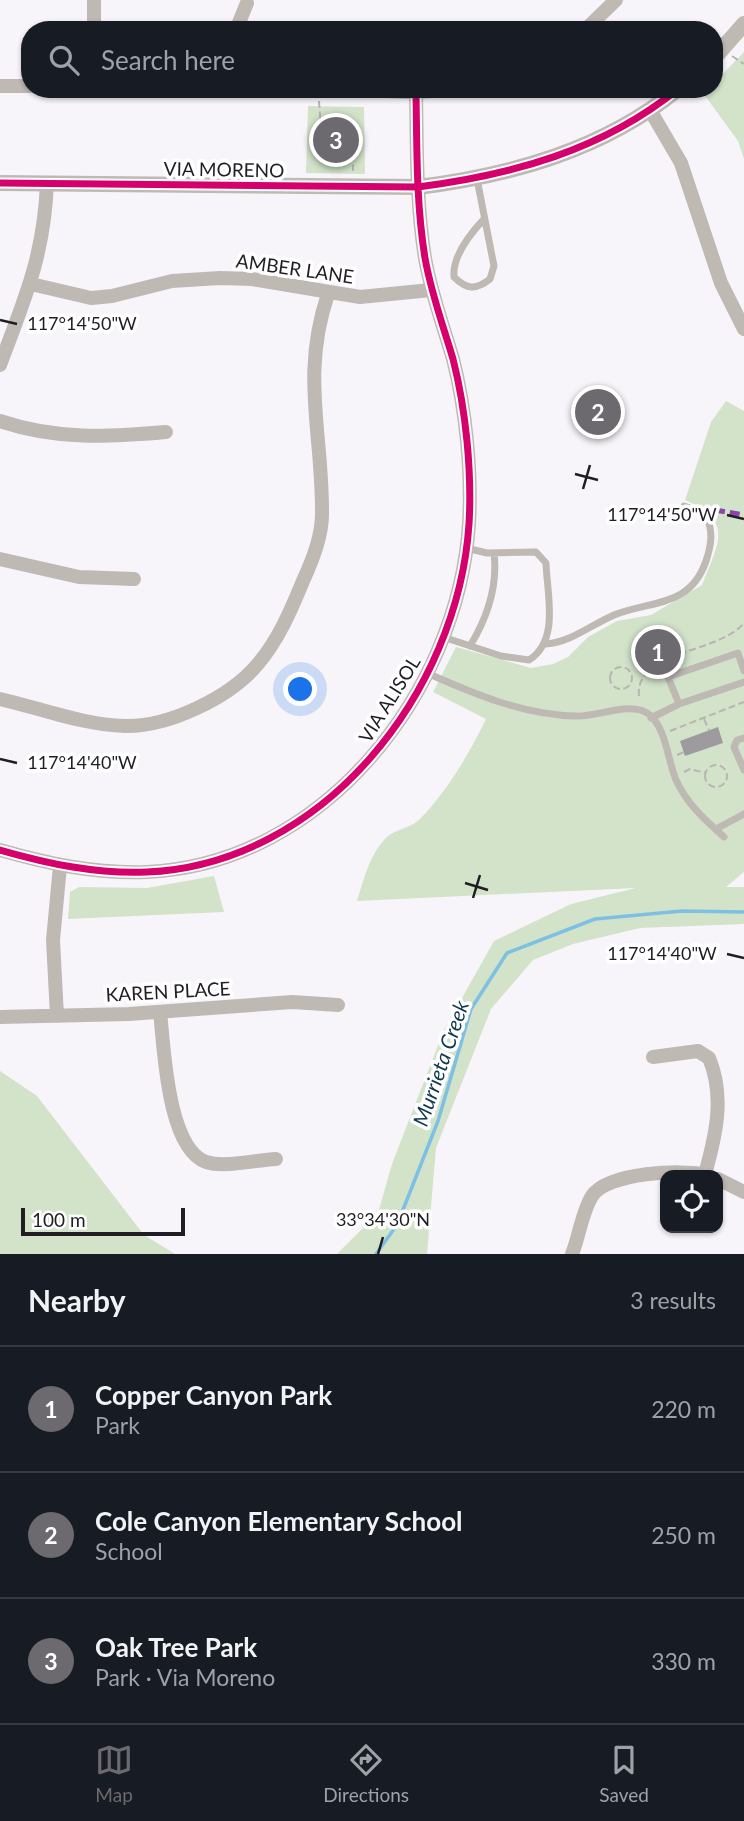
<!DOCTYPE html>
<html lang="en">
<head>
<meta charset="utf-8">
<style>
	body { margin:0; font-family:Lato,sans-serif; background:#20242c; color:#f1f3f6 }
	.controls { position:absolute; right:21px; bottom:21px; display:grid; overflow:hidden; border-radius:14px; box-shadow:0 2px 5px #0004 }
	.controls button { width:63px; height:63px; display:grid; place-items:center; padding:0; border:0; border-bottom:2px solid #363941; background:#171b24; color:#f1f3f6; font:35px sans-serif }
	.scale { position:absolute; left:21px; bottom:18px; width:164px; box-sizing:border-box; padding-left:7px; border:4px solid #201d24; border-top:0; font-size:19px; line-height:24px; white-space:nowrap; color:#201d24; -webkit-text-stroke:5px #fff; paint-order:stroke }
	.you { position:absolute; left:301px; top:690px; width:24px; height:24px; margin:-18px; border:5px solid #fff; border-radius:50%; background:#1a73e8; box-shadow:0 0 0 10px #1a73e833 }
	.badge { display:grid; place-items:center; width:46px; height:46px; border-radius:50%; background:#6c696f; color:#fff; font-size:23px; font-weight:700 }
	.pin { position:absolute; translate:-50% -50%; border:4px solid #fff; box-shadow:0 2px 7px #0006 }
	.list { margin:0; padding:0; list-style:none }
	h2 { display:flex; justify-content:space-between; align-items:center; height:91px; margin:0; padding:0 28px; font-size:30px }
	h2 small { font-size:23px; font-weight:400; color:#9ea1a6 }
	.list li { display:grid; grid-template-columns:46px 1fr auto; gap:21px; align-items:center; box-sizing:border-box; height:126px; padding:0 28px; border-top:2px solid #363941 }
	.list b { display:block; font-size:26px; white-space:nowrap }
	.list p { margin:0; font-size:23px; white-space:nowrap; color:#9ea1a6 }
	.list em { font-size:23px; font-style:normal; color:#9ea1a6 }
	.icon { flex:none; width:38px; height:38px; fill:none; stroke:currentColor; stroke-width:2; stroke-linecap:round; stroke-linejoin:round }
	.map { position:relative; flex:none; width:744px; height:1254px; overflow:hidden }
	.search { position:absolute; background:#171b24; box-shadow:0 2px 5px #0004; left:21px; right:21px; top:21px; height:77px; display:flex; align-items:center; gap:18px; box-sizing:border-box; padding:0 24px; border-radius:28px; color:#9ea1a6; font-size:26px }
	.sheet { height:469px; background:#171b24 }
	nav { display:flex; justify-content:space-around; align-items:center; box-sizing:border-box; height:98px; border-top:2px solid #363941; background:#171b24; font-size:19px; color:#9ea1a6 }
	nav a { display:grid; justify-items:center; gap:4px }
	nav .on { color:#6c696f }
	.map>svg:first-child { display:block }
	.green { fill:#d2e3ca }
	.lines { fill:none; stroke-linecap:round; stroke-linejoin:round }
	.stream { stroke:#7ec0e4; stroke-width:3.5 }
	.building { fill:#9d9aa0 }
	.path { stroke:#b8b4b1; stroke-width:2; stroke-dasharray:7 3.5; stroke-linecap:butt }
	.service { stroke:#bfb9b4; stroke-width:7 }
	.minor { stroke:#bfb9b4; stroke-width:14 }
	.tertiary { stroke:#bfb9b4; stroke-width:16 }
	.quiet { stroke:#8e44ad; stroke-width:5; stroke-dasharray:10 5; stroke-linecap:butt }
	.cycleway-casing { stroke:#fff; stroke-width:11 }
	.cycleway { stroke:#d6006c; stroke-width:7 }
	.ticks { fill:none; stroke:#201d24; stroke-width:2.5 }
	.labels { text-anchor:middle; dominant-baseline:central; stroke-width:7; stroke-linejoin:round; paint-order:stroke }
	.street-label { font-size:19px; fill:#201d24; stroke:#fff }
	.water-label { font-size:21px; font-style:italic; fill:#103a4e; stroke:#fff }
	.ticks-label { font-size:18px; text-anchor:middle; fill:#201d24; stroke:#fff; stroke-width:7; stroke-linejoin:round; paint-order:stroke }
</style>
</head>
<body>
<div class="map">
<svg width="744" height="1254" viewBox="0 0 744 1254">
	<rect width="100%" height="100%" fill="#f8f5fa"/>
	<path class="green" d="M 744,52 L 744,159 L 738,141 L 703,93 L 714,89 L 714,83 Z
		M 308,106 L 364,107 L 365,174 L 306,173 Z
		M 726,401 L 744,411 L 744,872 L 726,887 L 744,887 L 744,924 L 640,928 L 573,944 L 533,960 L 491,1009 L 436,1148 L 427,1254 L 337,1254 L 378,1213 L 392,1164 L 444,1030 L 494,941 L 571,904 L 636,888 L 357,901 C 364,879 370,853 387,837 C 396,829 411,828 420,819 C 448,790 469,754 486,719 L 433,692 L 456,647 L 531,668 L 553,664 L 568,657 L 588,637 L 617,621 L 651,615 L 702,585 C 718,543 735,522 685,500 L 711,422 Z
		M 214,876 L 224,912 L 68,919 L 70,892 L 79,887 L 147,888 Z
		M 0,1071 L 37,1096 L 144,1235 L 175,1254 L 0,1254 Z"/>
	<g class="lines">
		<path class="stream" d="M 376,1254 L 397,1225 L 438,1121 L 471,1009 L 507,953 L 595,919 L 682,911 L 744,912"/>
	</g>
	<path class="building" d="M 718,727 L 723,743 L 685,756 L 680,741 Z"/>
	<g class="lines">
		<path class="path" d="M 732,56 L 744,64
			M 319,101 L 321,129 C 346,148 353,120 353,171
			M 656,663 L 655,653 L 665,643 L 678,643 L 685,652
			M610 678a11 11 0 1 1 22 0a11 11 0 1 1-22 0Z
			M 639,696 C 634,651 720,653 744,623
			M 704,719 L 709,730
			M 670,731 L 744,702
			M 677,755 L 684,752
			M705 776a11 11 0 1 1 22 0a11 11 0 1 1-22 0Z
			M 684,772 L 690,769 L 706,773"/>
		<path class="service" d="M 477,179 L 494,266 L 490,279 C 476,290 467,290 454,277 C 452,256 470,234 484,219
			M 443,637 L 501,656 L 529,660 C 560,640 547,595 546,563 L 536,552 L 487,553 L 466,548
			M 546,644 C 571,642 591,625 614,615 C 651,600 690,608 706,561 C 712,543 713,532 706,514 L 684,506
			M 470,646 C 487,618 498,586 494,553
			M 427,673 C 474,694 524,715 576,716 C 598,717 632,700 650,715 C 666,729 668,761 676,780 C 687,804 705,820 724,837
			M 679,704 L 668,677 L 738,653 L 744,671
			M 651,718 L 679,704 L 744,682
			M 744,738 L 737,740 L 734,747 L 744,770
			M 716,829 L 744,814"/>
		<path class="minor" d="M 94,30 L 94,0
			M 236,30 L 247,3
			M 585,30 L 616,0
			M 0,86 L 30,86
			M 318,89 L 416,92 L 464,89
			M 650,110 L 681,163 L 721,283 L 744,329
			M 31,284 L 91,298 L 112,296 L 172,281 L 220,278 L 252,279 L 360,297 L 431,290
			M 0,365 C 25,298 44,256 47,183
			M 0,421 C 56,440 108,437 166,432
			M 0,559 L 79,577 L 134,579
			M 0,699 C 40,708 83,725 125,726 C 168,727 229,698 257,665 C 278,641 291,610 303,581 C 313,559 323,534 322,510 C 322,430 301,374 328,294
			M 0,850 C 49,864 96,874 147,872 C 324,864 458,692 469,524 C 472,472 466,410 453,359 C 443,325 431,293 425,258 C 416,203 417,147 416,92
			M 160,1012 C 164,1046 167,1148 206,1162 C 225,1168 255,1160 276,1159
			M 57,1016 L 53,940 L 60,866
			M 0,1017 L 129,1014 L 292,1002 L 338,1005
			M 653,1057 L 698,1051 L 709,1058 C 725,1096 716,1135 705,1174
			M 718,1179 L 744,1192
			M 572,1254 C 579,1237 582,1212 592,1196 C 608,1172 682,1169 708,1175"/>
		<path class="tertiary" d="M 714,58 L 744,24
			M 0,183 L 418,187 C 512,175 603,150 678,89"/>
		<path class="quiet" d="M 715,510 L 744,515"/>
		<defs>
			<path id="cycleway" d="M 0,183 L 418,187 C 512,175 603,150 678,89
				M 0,850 C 49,864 96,874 147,872 C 324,864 458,692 469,524 C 472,472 466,410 453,359 C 443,325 431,293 425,258 C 416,203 417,147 416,92"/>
		</defs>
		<use href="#cycleway" class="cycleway-casing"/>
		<use href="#cycleway" class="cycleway"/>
	</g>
	<path class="ticks" d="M 0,320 L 17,324M 575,474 L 598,480M 583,489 L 590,465M 727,515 L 744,519M 0,759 L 17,763M 465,883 L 488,890M 473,898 L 480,875M 727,954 L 744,958M 378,1254 L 383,1237"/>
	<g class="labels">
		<g class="street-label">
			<text transform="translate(224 169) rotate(1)">VIA MORENO</text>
			<text transform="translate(295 268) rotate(8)">AMBER LANE</text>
			<text transform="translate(389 699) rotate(-58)">VIA ALISOL</text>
			<text transform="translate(168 991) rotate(-3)">KAREN PLACE</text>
		</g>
		<g class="water-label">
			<text transform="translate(440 1063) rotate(-71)">Murrieta Creek</text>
		</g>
	</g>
	<g class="ticks-label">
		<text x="82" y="330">117°14'50"W</text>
		<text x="662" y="521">117°14'50"W</text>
		<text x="82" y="769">117°14'40"W</text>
		<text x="662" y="960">117°14'40"W</text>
		<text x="383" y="1226">33°34'30"N</text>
	</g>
</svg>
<div class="controls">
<button><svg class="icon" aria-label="locate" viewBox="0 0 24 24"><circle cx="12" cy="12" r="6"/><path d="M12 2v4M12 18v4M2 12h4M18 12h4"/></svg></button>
</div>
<div class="scale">100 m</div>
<div class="you"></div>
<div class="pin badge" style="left:658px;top:652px">1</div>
<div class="pin badge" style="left:598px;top:412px">2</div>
<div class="pin badge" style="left:336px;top:140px">3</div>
<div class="search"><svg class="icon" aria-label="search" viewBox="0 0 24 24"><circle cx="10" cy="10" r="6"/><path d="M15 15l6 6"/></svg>Search here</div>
</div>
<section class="sheet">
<h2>Nearby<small>3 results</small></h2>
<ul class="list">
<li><span class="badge">1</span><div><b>Copper Canyon Park</b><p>Park</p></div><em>220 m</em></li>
<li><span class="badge">2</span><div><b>Cole Canyon Elementary School</b><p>School</p></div><em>250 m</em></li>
<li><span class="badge">3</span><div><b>Oak Tree Park</b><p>Park · Via Moreno</p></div><em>330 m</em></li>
</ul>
</section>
<nav>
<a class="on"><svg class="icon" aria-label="map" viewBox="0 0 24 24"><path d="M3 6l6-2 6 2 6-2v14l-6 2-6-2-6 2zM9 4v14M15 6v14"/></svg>Map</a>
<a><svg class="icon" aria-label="directions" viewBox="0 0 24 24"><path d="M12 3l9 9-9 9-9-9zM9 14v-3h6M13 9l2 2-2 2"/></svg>Directions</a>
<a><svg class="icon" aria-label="saved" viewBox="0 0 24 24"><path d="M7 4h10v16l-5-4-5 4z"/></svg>Saved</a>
</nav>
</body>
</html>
